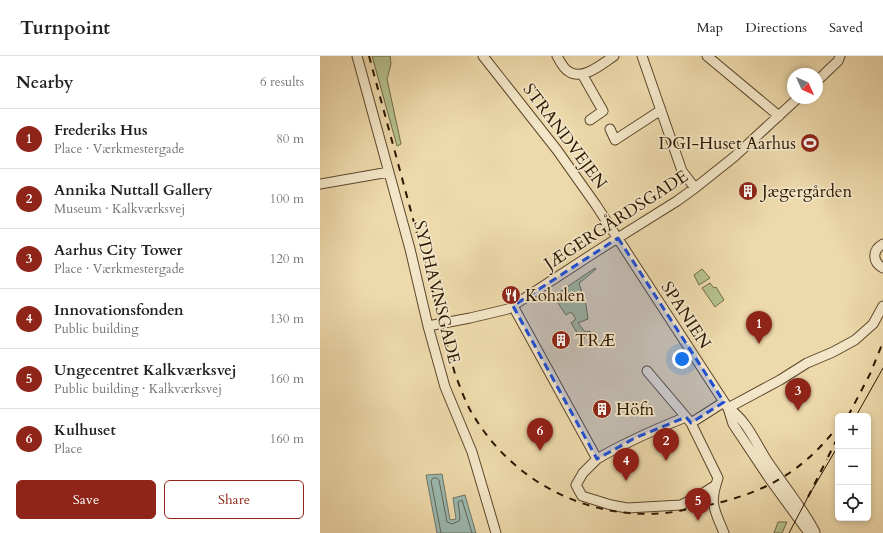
<!DOCTYPE html>
<html lang="en">
<head>
<meta charset="utf-8">
<style>
	body { margin:0; font-family:Cardo,serif; background:#f2f2f2; color:#222 }
	.controls { position:absolute; right:12px; bottom:12px; display:grid; overflow:hidden; border-radius:6px; box-shadow:0 2px 6px #0003 }
	.controls button { width:36px; height:36px; display:grid; place-items:center; padding:0; border:0; border-bottom:1px solid #e0e0e0; background:#fff; color:#222; font:20px sans-serif }
	.compass { position:absolute; left:467px; top:12px; width:36px; height:36px; border-radius:50%; background:#fff; box-shadow:0 2px 6px #0003; rotate:135deg }
	.you { position:absolute; left:362px; top:303px; width:14px; height:14px; margin:-10px; border:3px solid #fff; border-radius:50%; background:#1a73e8; box-shadow:0 0 0 6px #1a73e833 }
	.badge { display:grid; place-items:center; width:26px; height:26px; border-radius:50%; background:#8f2418; color:#fff; font-size:13px; font-weight:700 }
	.pin { position:absolute; translate:-50% -33px; filter:drop-shadow(0 1px 2px #0008) }
	.pin::after { content:''; position:absolute; top:21px; width:14px; height:12px; background:inherit; clip-path:polygon(0 0,100% 0,50% 100%) }
	.list { margin:0; padding:0; list-style:none }
	h2 { display:flex; justify-content:space-between; align-items:center; height:52px; margin:0; padding:0 16px; font-size:17px }
	h2 small { font-size:13px; font-weight:400; color:#767676 }
	.list li { display:grid; grid-template-columns:26px 1fr auto; gap:12px; align-items:center; box-sizing:border-box; height:60px; padding:0 16px; border-top:1px solid #e0e0e0 }
	.list b { display:block; font-size:15px; white-space:nowrap }
	.list p { margin:0; font-size:13px; white-space:nowrap; color:#767676 }
	.list em { font-size:13px; font-style:normal; color:#767676 }
	.actions { display:flex; gap:8px; padding:12px 16px }
	.actions a { flex:1; padding:9px 0; border:1px solid #8f2418; border-radius:6px; text-align:center; font-size:14px; color:#8f2418 }
	.actions .main { background:#8f2418; color:#fff }
	.icon { flex:none; width:22px; height:22px; fill:none; stroke:currentColor; stroke-width:2; stroke-linecap:round; stroke-linejoin:round }
	.map { position:relative; flex:none; width:563px; height:477px; overflow:hidden }
	header { display:flex; align-items:center; gap:24px; box-sizing:border-box; height:56px; padding:0 20px; background:#fff; border-bottom:1px solid #e0e0e0 }
	header strong { font-size:19px }
	nav { display:flex; gap:22px; margin-inline-start:auto; font-size:14px }
	main { display:flex }
	aside { flex:1; background:#fff }
	.map>svg:first-child { display:block }
	.green { fill:#b5c08c; stroke:#706b46 }
	.water { fill:#9bb9b0; stroke:#6f786a }
	.lines { fill:none; stroke-linecap:round; stroke-linejoin:round }
	.shore { stroke:#646858; stroke-width:1 }
	.minor-casing { stroke:#5c472b; stroke-width:11 }
	.minor { stroke:#f3e6c8; stroke-width:9 }
	.tram { stroke:#2c1600; stroke-width:1 }
	.rail { stroke:#2c1600; stroke-width:2; stroke-dasharray:7 7; stroke-linecap:butt }
	.marked { fill:#1d4ed8; fill-opacity:0.2; stroke:#1d4ed8; stroke-width:3; stroke-dasharray:8 5; stroke-linejoin:round }
	.labels { text-anchor:middle; dominant-baseline:central; stroke-width:3.5; stroke-linejoin:round; paint-order:stroke }
	.street-label { font-size:17px; fill:#2c1600; stroke:#f3e6c8 }
	.poi-label { font-size:17px; fill:#2c1600; stroke:#f3e6c8; text-anchor:start }
</style>
</head>
<body>
<header>
<strong>Turnpoint</strong>
<nav><a>Map</a><a>Directions</a><a>Saved</a></nav>
</header>
<main>
<aside>
<h2>Nearby<small>6 results</small></h2>
<ul class="list">
<li><span class="badge">1</span><div><b>Frederiks Hus</b><p>Place · Værkmestergade</p></div><em>80 m</em></li>
<li><span class="badge">2</span><div><b>Annika Nuttall Gallery</b><p>Museum · Kalkværksvej</p></div><em>100 m</em></li>
<li><span class="badge">3</span><div><b>Aarhus City Tower</b><p>Place · Værkmestergade</p></div><em>120 m</em></li>
<li><span class="badge">4</span><div><b>Innovationsfonden</b><p>Public building</p></div><em>130 m</em></li>
<li><span class="badge">5</span><div><b>Ungecentret Kalkværksvej</b><p>Public building · Kalkværksvej</p></div><em>160 m</em></li>
<li><span class="badge">6</span><div><b>Kulhuset</b><p>Place</p></div><em>160 m</em></li>
</ul>
<div class="actions"><a class="main">Save</a><a>Share</a></div>
</aside>
<div class="map">
<svg width="563" height="477" viewBox="0 0 563 477">
	<rect width="100%" height="100%" fill="#edd9ab"/>
	<filter id="stains"><feTurbulence type="fractalNoise" baseFrequency=".005" numOctaves="4"/><feColorMatrix values="0 0 0 0 .2 0 0 0 0 .09 0 0 0 0 .02 0 0 0 .5 -.17"/></filter>
	<radialGradient id="worn" r=".72"><stop offset=".6" stop-color="#630" stop-opacity="0"/><stop offset="1" stop-color="#630" stop-opacity=".3"/></radialGradient>
	<path class="green" d="M 52,0 L 70,0 L 71,8 L 67,23 L 81,88 L 77,90 Z
		M 275,212 L 276,213 C 270,218 265,223 259,227 L 266,249 L 268,263 L 258,267 L 265,276 L 270,275 L 271,280 L 261,283 L 251,267 L 256,263 L 251,256 L 246,259 L 236,244 L 238,237 Z
		M 382,213 L 390,222 L 379,229 L 374,219 Z
		M 390,227 L 394,232 L 396,231 L 404,244 L 395,251 L 382,232 Z
		M 458,466 L 467,466 L 462,477 L 454,477 Z"/>
	<path class="water" d="M 122,418 L 130,464 L 136,463 L 133,442 L 145,439 L 156,477 L 117,477 L 106,419 Z"/>
	<g class="lines">
		<path class="shore" d="M 121,477 L 111,425 L 113,422 L 117,422 L 119,424 L 127,466 L 132,468 L 139,465 L 140,462 L 138,446 L 142,444 L 152,477"/>
		<defs>
			<path id="minor" d="M 37,0 L 90,193 L 108,270 L 125,331 L 152,396 L 176,477
				M 163,0 L 237,94 L 276,149 L 408,352 L 413,368 L 449,422 L 489,477
				M 237,0 C 240,5 243,12 248,15 C 262,26 283,7 294,0
				M 322,0 L 362,115 L 375,132
				M 387,0 L 459,60
				M 262,18 L 283,55 L 270,64
				M 497,25 L 518,5 L 520,0
				M 290,73 L 295,84 L 341,54
				M 0,128 L 69,116
				M 563,188 C 552,194 552,206 563,212
				M 193,250 L 277,403 C 306,386 336,373 366,361 L 371,367 L 398,422 C 389,449 394,452 404,477
				M 108,270 L 150,262 L 188,253 L 277,195 L 357,145 L 375,132 L 414,101 L 478,42
				M 327,315 L 366,361
				M 408,352 L 460,324 L 487,307 L 513,296 L 535,284 L 553,268 L 563,250
				M 408,352 C 427,364 436,388 448,406 C 464,430 482,451 495,476
				M 371,367 L 404,346
				M 277,403 L 263,417 L 256,429 L 262,440 L 291,449 L 307,452 L 361,449 L 377,441 L 396,429"/>
		</defs>
		<use href="#minor" class="minor-casing"/>
		<use href="#minor" class="minor"/>
		<path class="tram" d="M 536,360 L 563,312
			M 469,477 L 488,441 L 518,390"/>
		<path class="rail" d="M 49,0 L 135,318 C 141,333 146,349 155,362 C 195,427 269,464 345,457 C 358,456 371,452 384,450 C 442,438 481,418 518,370
			M 528,360 L 550,318 L 563,286
			M 508,401 L 518,381
			M 488,441 L 507,403"/>
	</g>
	<path class="marked" d="M 298,182 L 404,346 L 371,367 L 366,361 L 315,382 L 277,403 L 193,250 Z"/>
	<defs>
		<symbol id="stadium-disc" viewBox="-11 -11 22 22"><circle r="9.5" fill="#8f2418" stroke="#f3e6c8"/><path d="M0-5a6.5 5 0 1 0 0 10a6.5 5 0 1 0 0-10ZM-3.5-1.8h7v3.6h-7Z" fill="#fff"/></symbol>
		<symbol id="building-disc" viewBox="-11 -11 22 22"><circle r="9.5" fill="#8f2418" stroke="#f3e6c8"/><path d="M-4-6H4V6H1V3H-1V6H-4ZM-2.5-4.3h1.7v1.8h-1.7ZM.8-4.3h1.7v1.8H.8ZM-2.5-1h1.7V.8h-1.7ZM.8-1h1.7V.8H.8Z" fill="#fff"/></symbol>
		<symbol id="restaurant-disc" viewBox="-11 -11 22 22"><circle r="9.5" fill="#8f2418" stroke="#f3e6c8"/><path d="M-5-6h1v4h1v-4h1v4h1v-4h1v5L-1.5 .5V6h-2V.5L-5-1ZM5-6V6H3V1.5H1.5Q1.5-4 5-6Z" fill="#fff"/></symbol>
	</defs>
	<g fill-rule="evenodd">
		<use href="#stadium-disc" x="479" y="76" width="22" height="22"/>
		<use href="#building-disc" x="417" y="124" width="22" height="22"/>
		<use href="#restaurant-disc" x="180" y="228" width="22" height="22"/>
		<use href="#building-disc" x="230" y="273" width="22" height="22"/>
		<use href="#building-disc" x="271" y="342" width="22" height="22"/>
	</g>
	<g class="labels">
		<g class="street-label">
			<text transform="translate(245 80) rotate(53)">STRANDVEJEN</text>
			<text transform="translate(296 164) rotate(-33)">JÆGERGÅRDSGADE</text>
			<text transform="translate(117 236) rotate(76)">SYDHAVNSGADE</text>
			<text transform="translate(366 259) rotate(57)">SPANIEN</text>
		</g>
		<g class="poi-label">
			<text x="476" y="87" text-anchor="end">DGI-Huset Aarhus</text>
			<text x="442" y="135">Jægergården</text>
			<text x="205" y="239">Kohalen</text>
			<text x="255" y="284">TRÆ</text>
			<text x="296" y="353">Höfn</text>
		</g>
	</g>
	<rect width="100%" height="100%" filter="url(#stains)"/>
	<rect width="100%" height="100%" fill="url(#worn)"/>
</svg>
<div class="controls">
<button>+</button>
<button>−</button>
<button><svg class="icon" aria-label="locate" viewBox="0 0 24 24"><circle cx="12" cy="12" r="6"/><path d="M12 2v4M12 18v4M2 12h4M18 12h4"/></svg></button>
</div>
<svg class="compass" viewBox="-18 -18 36 36"><path d="M0-13l5 13h-10z" fill="#e53935"/><path d="M0 13l5-13h-10z" fill="#767676"/></svg>
<div class="you"></div>
<div class="pin badge" style="left:439px;top:288px">1</div>
<div class="pin badge" style="left:346px;top:405px">2</div>
<div class="pin badge" style="left:478px;top:355px">3</div>
<div class="pin badge" style="left:306px;top:425px">4</div>
<div class="pin badge" style="left:378px;top:465px">5</div>
<div class="pin badge" style="left:220px;top:395px">6</div>
</div>
</main>
</body>
</html>
